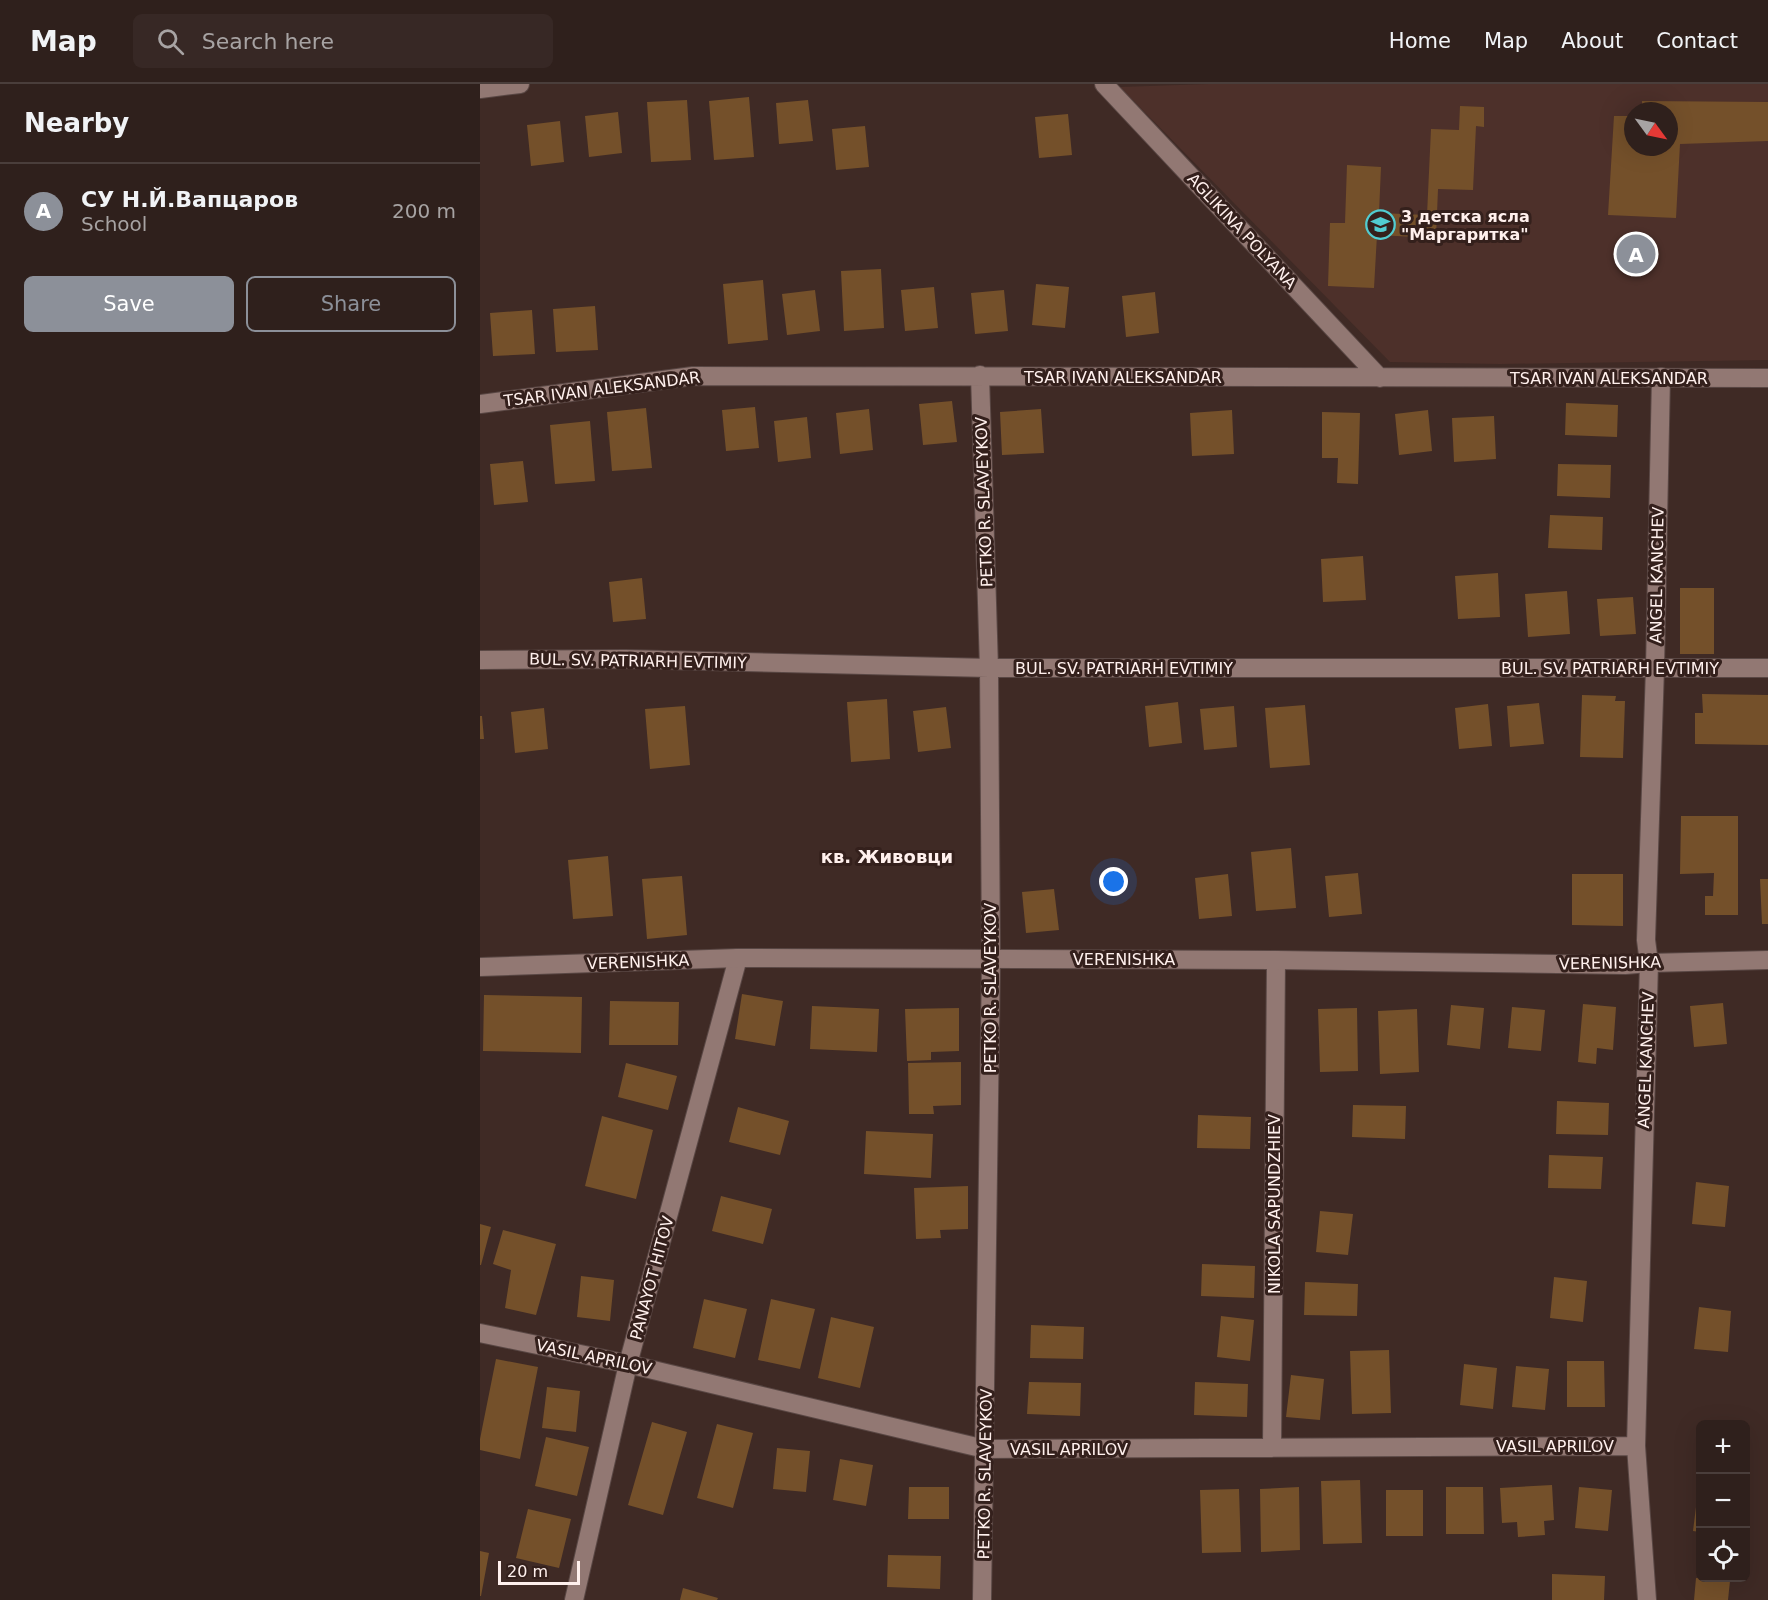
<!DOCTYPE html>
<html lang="en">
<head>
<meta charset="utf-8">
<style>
	body { margin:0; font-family:"DejaVu Sans",sans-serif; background:#372825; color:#f1f3f6 }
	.controls { position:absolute; right:18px; bottom:18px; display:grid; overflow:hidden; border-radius:9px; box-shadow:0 6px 24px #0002 }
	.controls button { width:54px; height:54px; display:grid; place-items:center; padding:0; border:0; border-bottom:2px solid #4a3e3b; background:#2f201c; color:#f1f3f6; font:30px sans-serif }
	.compass { position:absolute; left:1144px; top:18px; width:54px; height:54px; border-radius:50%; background:#2f201c; box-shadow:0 6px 24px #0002; rotate:123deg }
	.scale { position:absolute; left:18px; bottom:15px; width:82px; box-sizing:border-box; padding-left:6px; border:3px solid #fff0ed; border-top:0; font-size:16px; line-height:21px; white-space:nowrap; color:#fff0ed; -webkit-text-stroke:4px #34201c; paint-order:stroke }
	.you { position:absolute; left:634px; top:798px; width:21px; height:21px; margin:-15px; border:4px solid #fff; border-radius:50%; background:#1a73e8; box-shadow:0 0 0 9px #1a73e833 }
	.badge { display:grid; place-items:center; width:39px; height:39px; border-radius:50%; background:#8c9099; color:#fff; font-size:20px; font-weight:700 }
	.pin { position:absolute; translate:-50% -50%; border:3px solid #fff; box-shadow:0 2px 6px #0006 }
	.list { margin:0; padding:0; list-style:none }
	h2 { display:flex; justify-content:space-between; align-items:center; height:78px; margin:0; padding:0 24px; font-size:26px }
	h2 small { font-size:20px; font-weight:400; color:#a7a3a3 }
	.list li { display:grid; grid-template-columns:39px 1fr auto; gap:18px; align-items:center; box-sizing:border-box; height:96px; padding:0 24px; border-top:2px solid #4a3e3b }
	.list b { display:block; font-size:22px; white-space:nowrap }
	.list p { margin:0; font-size:20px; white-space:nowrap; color:#a7a3a3 }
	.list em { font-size:20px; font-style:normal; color:#a7a3a3 }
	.actions { display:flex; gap:12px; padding:18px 24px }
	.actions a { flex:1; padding:14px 0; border:2px solid #8c9099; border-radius:9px; text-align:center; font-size:21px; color:#8c9099 }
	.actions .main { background:#8c9099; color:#fff }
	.icon { flex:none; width:33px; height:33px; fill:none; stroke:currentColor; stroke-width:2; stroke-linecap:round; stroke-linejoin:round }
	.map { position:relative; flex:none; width:1288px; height:1516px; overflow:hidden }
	header { display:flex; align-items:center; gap:36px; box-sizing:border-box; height:84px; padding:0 30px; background:#2f201c; border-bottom:2px solid #4a3e3b }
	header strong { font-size:28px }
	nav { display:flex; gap:33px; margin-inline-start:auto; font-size:21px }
	.search { width:420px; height:54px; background:#372825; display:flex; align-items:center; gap:15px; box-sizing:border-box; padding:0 21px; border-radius:9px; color:#a7a3a3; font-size:22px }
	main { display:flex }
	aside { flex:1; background:#2f201c }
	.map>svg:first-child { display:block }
	.built { fill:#4d302a; fill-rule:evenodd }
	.building { fill:#74502a }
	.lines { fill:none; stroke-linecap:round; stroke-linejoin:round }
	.street-casing { stroke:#594744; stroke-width:20 }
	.secondary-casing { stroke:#594744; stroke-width:20 }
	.street { stroke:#927873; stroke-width:18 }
	.secondary { stroke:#927873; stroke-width:18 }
	.labels { text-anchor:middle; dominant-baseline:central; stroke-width:6; stroke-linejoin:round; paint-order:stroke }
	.poi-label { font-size:16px; font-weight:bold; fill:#fff0ed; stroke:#34201c; text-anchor:start }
	.street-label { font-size:16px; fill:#fff0ed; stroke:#34201c }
	.neighbourhood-label { font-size:18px; font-weight:bold; fill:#fff0ed; stroke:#34201c }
</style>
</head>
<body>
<header>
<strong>Map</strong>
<div class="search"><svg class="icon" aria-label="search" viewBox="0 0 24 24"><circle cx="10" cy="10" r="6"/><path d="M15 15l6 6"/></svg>Search here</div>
<nav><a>Home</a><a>Map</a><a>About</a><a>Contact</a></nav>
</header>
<main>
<aside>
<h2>Nearby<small></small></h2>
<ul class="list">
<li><span class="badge">A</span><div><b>СУ Н.Й.Вапцаров</b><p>School</p></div><em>200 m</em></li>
</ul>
<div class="actions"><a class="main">Save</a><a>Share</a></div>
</aside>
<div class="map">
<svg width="1288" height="1516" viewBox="0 0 1288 1516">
	<rect width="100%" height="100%" fill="#3f2a25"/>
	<path class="built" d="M 728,0 L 1288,0 L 1288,276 L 1020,280 L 910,278 L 640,3 ZM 1153,27 L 1189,27 L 1189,63 L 1153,63 Z"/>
	<path class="building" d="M 269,13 L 274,73 L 234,76 L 229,17 Z
		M 207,16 L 211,76 L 171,78 L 167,18 Z
		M 328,16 L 333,57 L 299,60 L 296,19 Z
		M 1162,17 L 1288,18 L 1288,57 L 1200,60 L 1196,134 L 1128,131 L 1134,32 L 1153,32 L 1153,63 L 1189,63 L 1189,27 L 1162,27 Z
		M 980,22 L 1004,23 L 1004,43 L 996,42 L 993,106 L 958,105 L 956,154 L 897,151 L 894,204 L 848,202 L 850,139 L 865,139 L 867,81 L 901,83 L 899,129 L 947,131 L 951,45 L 979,46 Z
		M 138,28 L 142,69 L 109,73 L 105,32 Z
		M 588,30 L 592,71 L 559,74 L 555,33 Z
		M 80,37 L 84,78 L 51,82 L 47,41 Z
		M 385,42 L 389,83 L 356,86 L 352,45 Z
		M 401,185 L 404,244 L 364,247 L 361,187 Z
		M 283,196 L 288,256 L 248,260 L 243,200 Z
		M 556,200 L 589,203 L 585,244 L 552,241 Z
		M 454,203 L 458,244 L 425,247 L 421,206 Z
		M 335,206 L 340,247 L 307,251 L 302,210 Z
		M 524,206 L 528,247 L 495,250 L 491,209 Z
		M 675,208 L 679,249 L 646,253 L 642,212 Z
		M 115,222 L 118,266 L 76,268 L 73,225 Z
		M 52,226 L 55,270 L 13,272 L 10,229 Z
		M 472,317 L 477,358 L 443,361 L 439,320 Z
		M 1086,319 L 1138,321 L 1137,353 L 1085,351 Z
		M 275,323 L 279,364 L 246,367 L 242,326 Z
		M 166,324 L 172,384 L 132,387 L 127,328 Z
		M 389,325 L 393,366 L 360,370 L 356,329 Z
		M 561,325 L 564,369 L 522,371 L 520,328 Z
		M 752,326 L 754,370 L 712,372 L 710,329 Z
		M 948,326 L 952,367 L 919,371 L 915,330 Z
		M 842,328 L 880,329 L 878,400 L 857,399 L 858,374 L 842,374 Z
		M 1014,332 L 1016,375 L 974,378 L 972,334 Z
		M 327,333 L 331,374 L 298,378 L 294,337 Z
		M 110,337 L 115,397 L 75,400 L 70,341 Z
		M 43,377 L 48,418 L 14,421 L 10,380 Z
		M 1078,380 L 1131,381 L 1130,414 L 1077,412 Z
		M 1070,431 L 1123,433 L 1122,466 L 1068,464 Z
		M 883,472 L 886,516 L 843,518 L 841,475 Z
		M 1018,489 L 1020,533 L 978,535 L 975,492 Z
		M 162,494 L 166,535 L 133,538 L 129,498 Z
		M 1200,504 L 1234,504 L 1234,570 L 1200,570 Z
		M 1087,507 L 1090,550 L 1048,553 L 1045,510 Z
		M 1153,513 L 1156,550 L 1120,552 L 1117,515 Z
		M 1222,610 L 1288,611 L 1288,661 L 1215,660 L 1215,629 L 1223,629 Z
		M 1102,611 L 1136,612 L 1135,617 L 1145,617 L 1143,674 L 1100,673 Z
		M 407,615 L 410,675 L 371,678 L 367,618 Z
		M 698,618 L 702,659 L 669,663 L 665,622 Z
		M 1059,619 L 1064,660 L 1030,663 L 1027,622 Z
		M 1008,620 L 1012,662 L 979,665 L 975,624 Z
		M 825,621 L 830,681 L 790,684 L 785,624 Z
		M 205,622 L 210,681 L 170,685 L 165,625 Z
		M 754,622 L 757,663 L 724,666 L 720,625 Z
		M 466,623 L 471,664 L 438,668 L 433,627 Z
		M 64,624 L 68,665 L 35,669 L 31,628 Z
		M 0,632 L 2,632 L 4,655 L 0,655 Z
		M 1201,732 L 1258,732 L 1258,831 L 1225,831 L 1225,812 L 1233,812 L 1234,789 L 1200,790 Z
		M 811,764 L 816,824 L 776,827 L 771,768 Z
		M 128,772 L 133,832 L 93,835 L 88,776 Z
		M 878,789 L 882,830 L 849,833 L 845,792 Z
		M 748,790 L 752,832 L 719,835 L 715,794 Z
		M 1092,790 L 1143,790 L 1143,842 L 1092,841 Z
		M 202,792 L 207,851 L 167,855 L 162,795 Z
		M 1280,795 L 1288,795 L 1288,840 L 1282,840 Z
		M 574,805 L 579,846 L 546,849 L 542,808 Z
		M 262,910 L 303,917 L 295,962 L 255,955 Z
		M 4,911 L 102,913 L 101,969 L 3,967 Z
		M 130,917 L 199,918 L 198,961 L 129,961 Z
		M 1243,919 L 1247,960 L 1214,963 L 1210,922 Z
		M 1103,920 L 1136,923 L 1133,966 L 1117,964 L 1116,980 L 1098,978 Z
		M 971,921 L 1004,924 L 1000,965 L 967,961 Z
		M 332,922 L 399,925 L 397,968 L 330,965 Z
		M 1032,923 L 1065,926 L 1061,967 L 1028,964 Z
		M 479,924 L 479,967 L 451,968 L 451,976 L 427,977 L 425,925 Z
		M 877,924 L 878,987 L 840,988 L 838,925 Z
		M 937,925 L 939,988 L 900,990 L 898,927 Z
		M 481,978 L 481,1021 L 453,1022 L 454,1030 L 429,1030 L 428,979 Z
		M 146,979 L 197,992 L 188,1026 L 138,1013 Z
		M 1077,1017 L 1129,1019 L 1128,1051 L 1076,1050 Z
		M 873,1021 L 926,1022 L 925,1055 L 872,1053 Z
		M 258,1023 L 309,1037 L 300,1071 L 249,1058 Z
		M 718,1031 L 771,1033 L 770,1065 L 717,1064 Z
		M 122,1032 L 173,1046 L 156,1115 L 105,1102 Z
		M 386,1047 L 453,1050 L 451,1094 L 384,1090 Z
		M 1069,1071 L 1123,1073 L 1121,1105 L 1068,1104 Z
		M 1216,1098 L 1249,1102 L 1245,1143 L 1212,1140 Z
		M 488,1102 L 488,1145 L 460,1146 L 461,1154 L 436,1155 L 434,1104 Z
		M 241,1112 L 292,1125 L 283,1160 L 232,1147 Z
		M 840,1127 L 873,1130 L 868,1171 L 836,1168 Z
		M 0,1140 L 11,1143 L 1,1181 L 0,1181 Z
		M 23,1146 L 76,1160 L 56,1231 L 25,1224 L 31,1186 L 13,1180 Z
		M 722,1180 L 775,1182 L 774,1214 L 721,1212 Z
		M 101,1192 L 134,1196 L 130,1237 L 97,1233 Z
		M 1074,1193 L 1107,1197 L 1103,1238 L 1070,1234 Z
		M 825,1198 L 878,1200 L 877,1232 L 824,1231 Z
		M 224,1215 L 267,1225 L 255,1274 L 213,1264 Z
		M 291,1215 L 335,1225 L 320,1285 L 278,1276 Z
		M 1219,1223 L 1251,1227 L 1248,1268 L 1214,1265 Z
		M 741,1232 L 774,1236 L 770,1277 L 737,1273 Z
		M 351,1233 L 394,1243 L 380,1304 L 338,1294 Z
		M 551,1241 L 604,1243 L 603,1275 L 550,1274 Z
		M 909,1266 L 911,1329 L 872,1330 L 870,1267 Z
		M 16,1275 L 58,1283 L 40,1375 L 0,1366 L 0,1355 Z
		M 1087,1277 L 1124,1277 L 1125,1323 L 1087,1323 Z
		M 984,1280 L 1017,1284 L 1013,1325 L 980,1321 Z
		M 1036,1282 L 1069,1285 L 1065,1326 L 1032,1323 Z
		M 811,1291 L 844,1295 L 840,1336 L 806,1333 Z
		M 549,1298 L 601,1299 L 600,1332 L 547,1330 Z
		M 715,1298 L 768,1300 L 767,1333 L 714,1331 Z
		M 67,1303 L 100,1307 L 96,1348 L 62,1344 Z
		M 172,1338 L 207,1348 L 183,1431 L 148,1421 Z
		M 237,1340 L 273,1349 L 253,1424 L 217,1414 Z
		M 66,1353 L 109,1363 L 97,1412 L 55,1402 Z
		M 297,1364 L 330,1367 L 326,1408 L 293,1405 Z
		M 360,1375 L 393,1381 L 386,1422 L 353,1416 Z
		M 880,1396 L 882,1459 L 843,1460 L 841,1397 Z
		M 1072,1401 L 1074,1436 L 1064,1437 L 1065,1451 L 1038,1453 L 1037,1438 L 1022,1439 L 1020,1404 Z
		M 429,1403 L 469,1403 L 469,1435 L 428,1435 Z
		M 819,1403 L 820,1466 L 781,1468 L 780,1405 Z
		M 966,1403 L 1003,1403 L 1004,1450 L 966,1450 Z
		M 1099,1403 L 1132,1406 L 1128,1447 L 1095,1444 Z
		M 759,1405 L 761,1468 L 722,1469 L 720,1406 Z
		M 906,1406 L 943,1406 L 943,1452 L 906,1452 Z
		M 1218,1407 L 1220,1407 L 1220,1448 L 1213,1447 Z
		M 48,1425 L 91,1435 L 79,1484 L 36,1474 Z
		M 0,1467 L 9,1469 L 1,1512 L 0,1512 Z
		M 408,1471 L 461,1472 L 460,1505 L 407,1503 Z
		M 1072,1490 L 1125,1492 L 1124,1516 L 1072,1516 Z
		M 1216,1494 L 1250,1497 L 1248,1516 L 1214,1516 Z
		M 203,1504 L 238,1514 L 237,1516 L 200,1516 Z"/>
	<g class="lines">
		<defs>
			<path id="street" d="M 624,0 L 900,294
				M 0,5 L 40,0
				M 500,291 L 509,584 L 511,875 L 502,1516
				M 0,320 L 213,292 L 1288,294
				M 0,576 L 145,575 L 509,584 L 1288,584
				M 0,1249 L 148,1280 L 505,1365 L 1156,1362
				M 792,1364 L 796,876
				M 94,1516 L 148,1280 L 258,874
				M 1167,1516 L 1156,1362 L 1169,879 L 1166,856 L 1175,584 L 1181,293"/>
			<path id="secondary" d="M 0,883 L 258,874 L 796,876 L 1145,881 L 1169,879 L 1288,876"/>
		</defs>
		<use href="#street" class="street-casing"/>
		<use href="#secondary" class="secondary-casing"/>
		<use href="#street" class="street"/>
		<use href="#secondary" class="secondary"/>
	</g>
	<defs>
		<symbol id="school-ring" viewBox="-11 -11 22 22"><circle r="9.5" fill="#34201c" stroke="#51ccd1" stroke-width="1.5"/><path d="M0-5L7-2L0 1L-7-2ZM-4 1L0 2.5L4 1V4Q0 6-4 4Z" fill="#51ccd1"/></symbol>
	</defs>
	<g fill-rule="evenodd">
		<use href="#school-ring" x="884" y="124" width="33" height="33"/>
	</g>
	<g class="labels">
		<g class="poi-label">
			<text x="921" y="132">3 детска ясла<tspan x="921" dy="18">"Маргаритка"</tspan></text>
		</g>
		<g class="street-label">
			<text transform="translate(762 147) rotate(47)">AGLIKINA POLYANA</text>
			<text x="643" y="293">TSAR IVAN ALEKSANDAR</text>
			<text x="1129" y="294">TSAR IVAN ALEKSANDAR</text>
			<text transform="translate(122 305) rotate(-7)">TSAR IVAN ALEKSANDAR</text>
			<text transform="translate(504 418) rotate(-92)">PETKO R. SLAVEYKOV</text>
			<text transform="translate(1177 491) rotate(-89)">ANGEL KANCHEV</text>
			<text transform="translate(158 577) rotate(1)">BUL. SV. PATRIARH EVTIMIY</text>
			<text x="644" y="584">BUL. SV. PATRIARH EVTIMIY</text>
			<text x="1130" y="584">BUL. SV. PATRIARH EVTIMIY</text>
			<text x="644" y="875">VERENISHKA</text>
			<text transform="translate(158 878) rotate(-2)">VERENISHKA</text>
			<text transform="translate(1130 879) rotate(-1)">VERENISHKA</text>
			<text transform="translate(510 904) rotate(-90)">PETKO R. SLAVEYKOV</text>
			<text transform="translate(1166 976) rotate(-88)">ANGEL KANCHEV</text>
			<text transform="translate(794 1120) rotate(-90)">NIKOLA SAPUNDZHIEV</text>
			<text transform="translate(172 1194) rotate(-75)">PANAYOT HITOV</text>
			<text transform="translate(114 1273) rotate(12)">VASIL APRILOV</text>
			<text x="1075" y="1362">VASIL APRILOV</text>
			<text x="589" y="1365">VASIL APRILOV</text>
			<text transform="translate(505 1390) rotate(-89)">PETKO R. SLAVEYKOV</text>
		</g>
		<g class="neighbourhood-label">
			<text x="407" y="772">кв. Живовци</text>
		</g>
	</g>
</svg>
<div class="controls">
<button>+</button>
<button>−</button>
<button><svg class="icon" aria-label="locate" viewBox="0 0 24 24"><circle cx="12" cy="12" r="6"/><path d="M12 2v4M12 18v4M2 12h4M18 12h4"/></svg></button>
</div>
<svg class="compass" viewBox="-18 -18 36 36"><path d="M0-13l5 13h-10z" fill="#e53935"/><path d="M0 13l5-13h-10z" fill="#a7a3a3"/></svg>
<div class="scale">20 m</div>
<div class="you"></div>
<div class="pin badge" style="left:1156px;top:170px">A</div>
</div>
</main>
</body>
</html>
